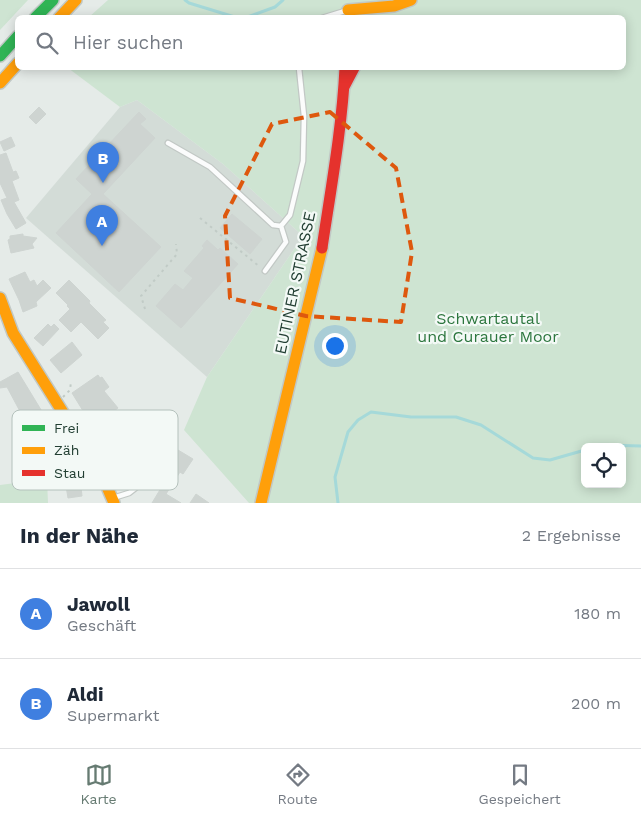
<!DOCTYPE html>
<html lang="de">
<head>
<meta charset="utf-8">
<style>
	body { margin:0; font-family:"Work Sans",sans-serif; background:#f6f6f7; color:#1f2937 }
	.controls { position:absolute; right:15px; bottom:15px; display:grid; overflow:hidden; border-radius:8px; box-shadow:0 2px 12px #0003 }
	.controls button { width:45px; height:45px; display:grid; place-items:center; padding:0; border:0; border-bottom:1px solid #e0e1e3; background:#fff; color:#1f2937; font:25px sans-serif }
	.you { position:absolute; left:334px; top:345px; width:18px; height:18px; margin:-12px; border:4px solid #fff; border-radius:50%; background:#1a73e8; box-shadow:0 0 0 8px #1a73e833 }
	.badge { display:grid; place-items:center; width:32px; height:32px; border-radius:50%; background:#667b72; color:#fff; font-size:16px; font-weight:700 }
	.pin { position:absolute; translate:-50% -41px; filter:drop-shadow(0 1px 2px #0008) }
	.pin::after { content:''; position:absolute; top:26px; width:18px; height:15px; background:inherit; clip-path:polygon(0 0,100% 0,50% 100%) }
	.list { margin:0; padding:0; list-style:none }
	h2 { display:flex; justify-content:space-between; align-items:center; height:65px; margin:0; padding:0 20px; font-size:21px }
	h2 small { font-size:16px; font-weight:400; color:#747a83 }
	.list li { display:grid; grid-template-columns:32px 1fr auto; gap:15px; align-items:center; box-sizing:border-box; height:90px; padding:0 20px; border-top:1px solid #e0e1e3 }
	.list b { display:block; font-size:19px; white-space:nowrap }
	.list p { margin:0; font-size:16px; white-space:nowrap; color:#747a83 }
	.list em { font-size:16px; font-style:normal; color:#747a83 }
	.icon { flex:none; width:28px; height:28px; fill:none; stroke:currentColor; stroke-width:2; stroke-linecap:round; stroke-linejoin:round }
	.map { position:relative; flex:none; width:641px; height:503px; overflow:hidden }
	.search { position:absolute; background:#fff; box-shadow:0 2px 12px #0003; left:15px; right:15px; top:15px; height:55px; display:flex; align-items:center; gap:12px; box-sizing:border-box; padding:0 18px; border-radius:8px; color:#747a83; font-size:19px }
	.sheet { height:245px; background:#fff }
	nav { display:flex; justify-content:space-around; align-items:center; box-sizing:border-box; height:70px; border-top:1px solid #e0e1e3; background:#fff; font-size:14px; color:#747a83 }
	nav a { display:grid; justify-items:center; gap:2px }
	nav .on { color:#667b72 }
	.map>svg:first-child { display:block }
	.built { fill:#d3dcd7 }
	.green { fill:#cee4d2; fill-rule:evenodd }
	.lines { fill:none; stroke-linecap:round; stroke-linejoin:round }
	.stream { stroke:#a5d9d9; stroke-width:3 }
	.building { fill:#ced4d1; stroke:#ced4d1 }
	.lane-casing { stroke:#c2c8c5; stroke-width:7 }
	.fast-casing { stroke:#c1c8c5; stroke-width:14 }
	.slow-casing { stroke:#c1c8c5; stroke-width:14 }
	.jam-casing { stroke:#c1c8c5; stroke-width:14 }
	.path { stroke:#c1cbc6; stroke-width:2; stroke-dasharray:2.5 4; stroke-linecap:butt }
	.lane { stroke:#fbfcfc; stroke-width:4.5 }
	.fast { stroke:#30b455; stroke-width:11 }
	.slow { stroke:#ff9f0a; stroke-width:11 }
	.jam { stroke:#e5322d; stroke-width:11 }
	.marked { fill:none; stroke:#de580e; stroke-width:4; stroke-dasharray:10 6; stroke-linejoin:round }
	.labels { text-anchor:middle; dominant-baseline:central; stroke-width:4.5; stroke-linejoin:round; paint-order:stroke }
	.street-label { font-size:16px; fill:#223f33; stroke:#f3f9f6 }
	.park-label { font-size:16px; fill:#2c763e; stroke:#f3f9f6 }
	.key { fill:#f3f9f6; stroke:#b4c1bc; stroke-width:1 }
	.key-label { font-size:14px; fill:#223f33 }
</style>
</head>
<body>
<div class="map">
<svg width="641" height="503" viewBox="0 0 641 503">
	<rect width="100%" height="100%" fill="#e5ebe8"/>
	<path class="built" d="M 137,100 L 223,164 L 303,236 L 207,377 L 26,218 L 120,107 Z"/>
	<path class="green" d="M 0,0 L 28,0 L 0,30 Z
		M 108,0 L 641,0 L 641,503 L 249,503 L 184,430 L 207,377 L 303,236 L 223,164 L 137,100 L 120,107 L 68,68 L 624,68 L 624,18 L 89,17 ZM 585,447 L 622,447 L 622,484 L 585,484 Z
		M 47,479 L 48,503 L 0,503 L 0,485 Z"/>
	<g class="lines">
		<path class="stream" d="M 185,0 L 189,3 L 238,18
			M 245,18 L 275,7 L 283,0
			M 598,447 L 604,445 L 641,446
			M 338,503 L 335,477 L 348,432 L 358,420 L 371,412 L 411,417 L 456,417 L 481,425 L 533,458 L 550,460 L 585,450"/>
	</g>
	<path class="building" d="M 39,107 L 46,114 L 36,124 L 29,117 Z
		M 139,112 L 146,119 L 140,124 L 155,138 L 103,194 L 161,247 L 119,292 L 56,233 L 92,194 L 76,179 Z
		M 11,137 L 15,146 L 4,151 L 0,142 Z
		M 6,153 L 13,172 L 16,171 L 19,178 L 12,181 L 19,200 L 14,202 L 26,223 L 16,229 L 7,214 L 1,200 L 7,198 L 0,183 L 0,155 Z
		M 232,214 L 262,239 L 250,254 L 220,228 Z
		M 23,234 L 23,236 L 37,238 L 32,244 L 34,248 L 11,253 L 8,240 L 10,239 L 10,236 Z
		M 207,240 L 218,250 L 220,248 L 238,264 L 181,328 L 156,306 L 175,284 L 183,290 L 193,278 L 184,271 L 204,248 L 202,246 Z
		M 25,272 L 30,282 L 34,280 L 37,286 L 43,280 L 51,288 L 36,302 L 37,306 L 23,312 L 19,300 L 9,279 Z
		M 69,280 L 90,301 L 89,303 L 106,320 L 103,322 L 109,328 L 98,339 L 81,322 L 71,332 L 59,320 L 70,309 L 67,306 L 68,305 L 56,293 Z
		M 48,324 L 51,327 L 54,324 L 59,329 L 43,346 L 34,338 Z
		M 72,342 L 82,355 L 61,373 L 50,360 Z
		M 18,372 L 63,446 L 56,446 L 55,468 L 42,445 L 34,450 L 23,431 L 18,433 L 14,419 L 23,417 L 7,387 L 0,388 L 0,382 Z
		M 98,375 L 100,378 L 102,377 L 109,387 L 104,391 L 118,408 L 111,413 L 119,422 L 115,425 L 126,436 L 142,421 L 152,431 L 158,425 L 176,444 L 173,447 L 193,459 L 183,474 L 180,472 L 166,494 L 181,503 L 152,503 L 164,483 L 146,472 L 135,483 L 129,476 L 130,475 L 118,462 L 121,459 L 93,427 L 72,393 Z
		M 80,478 L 82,496 L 68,498 L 65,480 Z
		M 196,494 L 209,503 L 190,503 Z"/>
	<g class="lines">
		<defs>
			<path id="lane" d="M 322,18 L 345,11
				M 168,143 L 210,167 L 273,225 L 281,226 L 290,215 L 303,161 L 304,116 L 299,68
				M 265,271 L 286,242 L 281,226
				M 113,498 L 129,493 L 142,483"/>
			<path id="fast" d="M 35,18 L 53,0
				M 0,56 L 18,36"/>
			<path id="slow" d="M 348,10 L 394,6 L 411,0
				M 59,18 L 76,0
				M 0,83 L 18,63
				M 0,298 L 13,333 L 101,473 L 114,503
				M 261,503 L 322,248"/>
			<path id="jam" d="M 344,87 L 354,68
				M 322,248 C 331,188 342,128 345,68"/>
		</defs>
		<use href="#lane" class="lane-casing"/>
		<use href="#fast" class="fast-casing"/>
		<use href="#slow" class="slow-casing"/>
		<use href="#jam" class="jam-casing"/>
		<path class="path" d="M 200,218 L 260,267
			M 145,309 L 141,296 L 177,254 L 176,244
			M 63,397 L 70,390 L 71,382"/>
		<use href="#lane" class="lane"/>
		<use href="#fast" class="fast"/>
		<use href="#slow" class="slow"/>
		<use href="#jam" class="jam"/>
	</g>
	<path class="marked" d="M 330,112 L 396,168 L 412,252 L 401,322 L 306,316 L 230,298 L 225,216 L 272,124 Z"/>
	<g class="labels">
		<g class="street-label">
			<text transform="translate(295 283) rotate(-78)">EUTINER STRASSE</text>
		</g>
		<g class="park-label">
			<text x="488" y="318">Schwartautal<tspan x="488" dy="18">und Curauer Moor</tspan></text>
		</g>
	</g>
	<rect x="12" y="410" width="166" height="80" rx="8" class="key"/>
	<rect x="22" y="425" width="23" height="6" fill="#30b455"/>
	<rect x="22" y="447" width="23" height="7" fill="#ff9f0a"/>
	<rect x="22" y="470" width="23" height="6" fill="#e5322d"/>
	<g class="key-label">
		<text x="54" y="433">Frei</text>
		<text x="54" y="455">Zäh</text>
		<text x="54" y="478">Stau</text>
	</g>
</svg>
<div class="controls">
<button><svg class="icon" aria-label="locate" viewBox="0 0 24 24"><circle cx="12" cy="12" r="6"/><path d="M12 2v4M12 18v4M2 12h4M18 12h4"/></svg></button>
</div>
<div class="you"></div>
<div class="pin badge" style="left:102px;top:246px;background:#3f7fe0">A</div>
<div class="pin badge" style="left:103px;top:183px;background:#3f7fe0">B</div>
<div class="search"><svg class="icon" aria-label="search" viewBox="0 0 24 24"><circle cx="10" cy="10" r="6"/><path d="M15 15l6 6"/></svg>Hier suchen</div>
</div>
<section class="sheet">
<h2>In der Nähe<small>2 Ergebnisse</small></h2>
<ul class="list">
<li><span class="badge" style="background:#3f7fe0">A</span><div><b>Jawoll</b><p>Geschäft</p></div><em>180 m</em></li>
<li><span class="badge" style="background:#3f7fe0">B</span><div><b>Aldi</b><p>Supermarkt</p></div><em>200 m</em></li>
</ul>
</section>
<nav>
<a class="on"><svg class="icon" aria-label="map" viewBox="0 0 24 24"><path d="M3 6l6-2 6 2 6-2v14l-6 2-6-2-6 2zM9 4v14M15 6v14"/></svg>Karte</a>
<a><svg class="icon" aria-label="directions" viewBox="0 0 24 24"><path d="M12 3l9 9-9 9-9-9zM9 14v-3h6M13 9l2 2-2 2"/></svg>Route</a>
<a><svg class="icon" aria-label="saved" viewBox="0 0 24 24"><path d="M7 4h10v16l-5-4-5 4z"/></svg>Gespeichert</a>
</nav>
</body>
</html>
